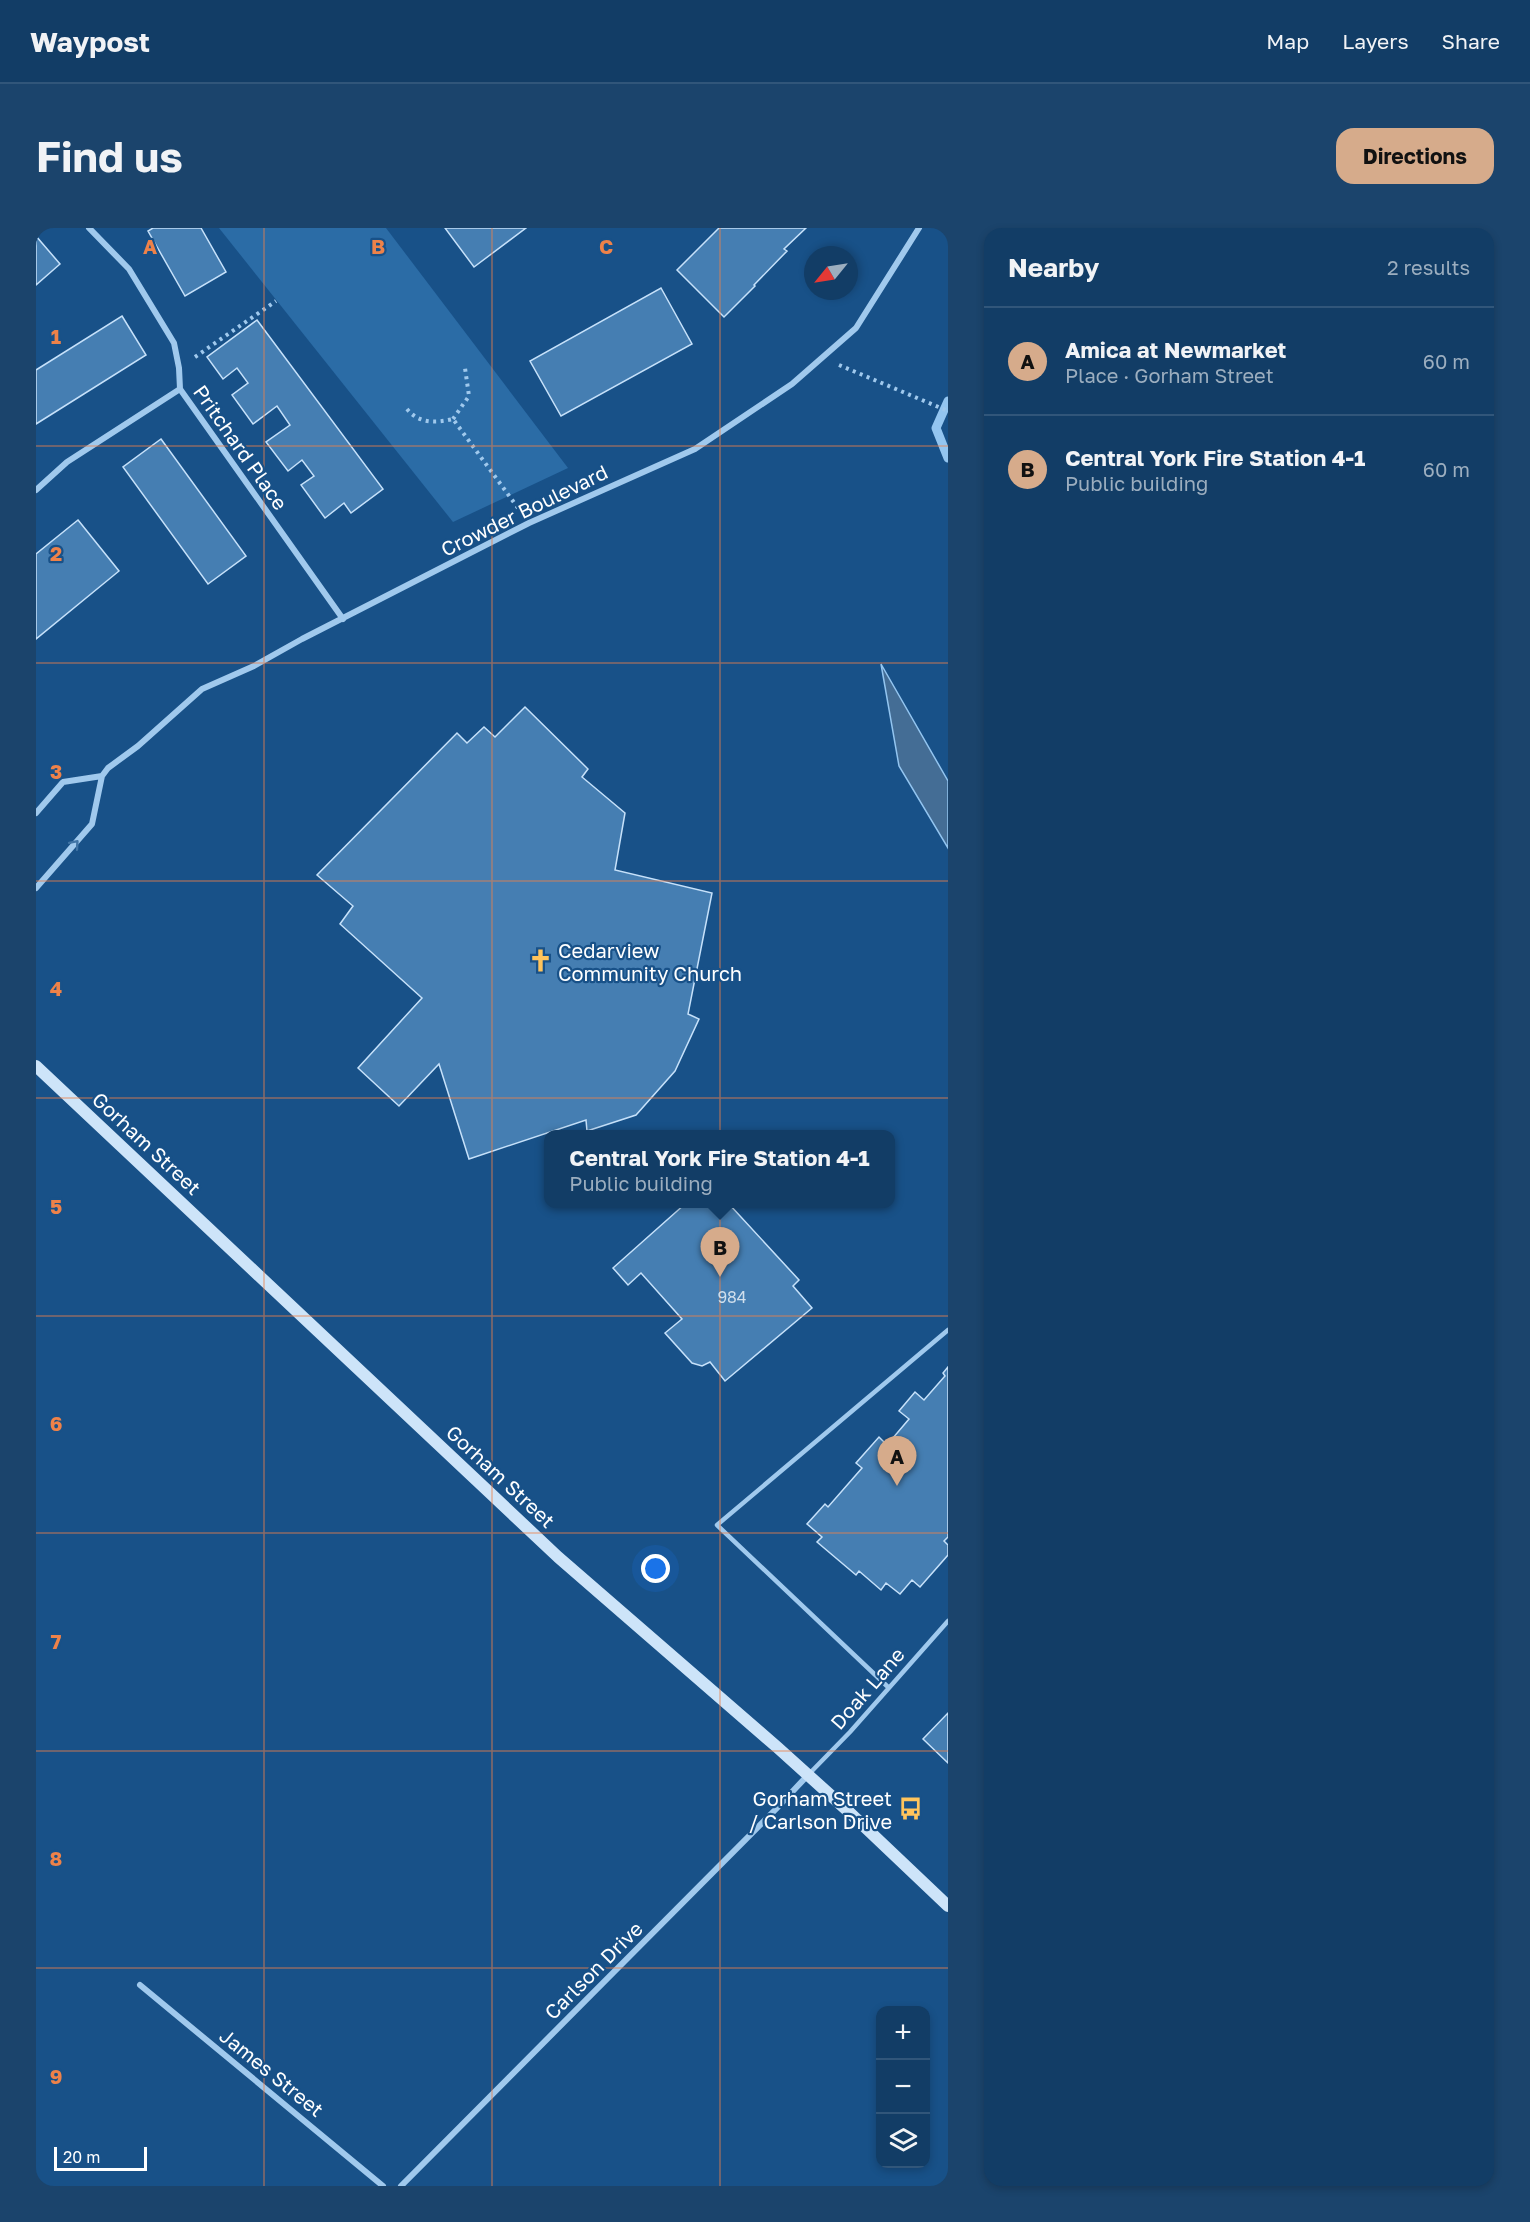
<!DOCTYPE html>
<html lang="en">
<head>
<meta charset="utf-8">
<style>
	body { margin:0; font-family:"Golos Text",sans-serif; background:#1b446c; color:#f1f3f6 }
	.controls { position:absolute; right:18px; bottom:18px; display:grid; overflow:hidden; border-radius:12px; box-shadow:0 3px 9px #0003 }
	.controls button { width:54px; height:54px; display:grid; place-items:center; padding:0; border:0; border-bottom:2px solid #31567a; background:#123d66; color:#f1f3f6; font:30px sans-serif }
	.compass { position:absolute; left:768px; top:18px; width:54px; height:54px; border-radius:50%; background:#123d66; box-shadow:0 3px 9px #0003; rotate:240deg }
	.scale { position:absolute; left:18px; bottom:15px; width:93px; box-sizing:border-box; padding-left:6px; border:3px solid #fff; border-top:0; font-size:16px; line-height:21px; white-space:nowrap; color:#fff; -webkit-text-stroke:4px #185188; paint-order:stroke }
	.you { position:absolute; left:620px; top:1341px; width:21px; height:21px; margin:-15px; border:4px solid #fff; border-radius:50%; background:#1a73e8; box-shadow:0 0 0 9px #1a73e833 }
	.badge { display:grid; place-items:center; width:39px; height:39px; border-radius:50%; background:#d6ab8b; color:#111; font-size:20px; font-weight:700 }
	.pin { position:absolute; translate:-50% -50px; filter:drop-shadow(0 2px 3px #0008) }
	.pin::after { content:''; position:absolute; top:32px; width:21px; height:18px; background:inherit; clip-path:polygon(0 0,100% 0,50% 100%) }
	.popup { position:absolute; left:508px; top:902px; width:351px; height:78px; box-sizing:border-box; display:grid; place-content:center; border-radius:12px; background:#123d66; filter:drop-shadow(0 2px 4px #0005); font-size:20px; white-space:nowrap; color:#9caebf }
	.popup b { font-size:22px; color:#f1f3f6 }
	.popup::after { content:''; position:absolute; left:50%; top:100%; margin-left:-12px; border:12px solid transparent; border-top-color:#123d66 }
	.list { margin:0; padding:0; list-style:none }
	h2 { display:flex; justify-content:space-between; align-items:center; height:78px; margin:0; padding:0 24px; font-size:26px }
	h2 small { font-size:20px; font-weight:400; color:#9caebf }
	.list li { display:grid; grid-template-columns:39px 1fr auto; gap:18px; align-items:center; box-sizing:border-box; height:108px; padding:0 24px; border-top:2px solid #31567a }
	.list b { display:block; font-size:22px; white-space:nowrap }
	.list p { margin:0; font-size:20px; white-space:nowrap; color:#9caebf }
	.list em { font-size:20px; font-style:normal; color:#9caebf }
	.icon { flex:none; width:33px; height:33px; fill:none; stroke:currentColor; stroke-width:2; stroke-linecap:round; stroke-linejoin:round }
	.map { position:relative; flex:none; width:912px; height:1958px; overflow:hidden; border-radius:18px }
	header { display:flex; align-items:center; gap:36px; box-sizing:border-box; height:84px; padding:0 30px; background:#123d66; border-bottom:2px solid #31567a }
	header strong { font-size:28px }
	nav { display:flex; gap:33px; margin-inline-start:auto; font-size:21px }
	.intro { display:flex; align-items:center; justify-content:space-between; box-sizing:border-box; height:144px; padding:0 36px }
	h1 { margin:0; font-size:42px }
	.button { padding:15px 27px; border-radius:18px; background:#d6ab8b; color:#111; font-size:21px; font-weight:700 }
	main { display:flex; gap:36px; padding:0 36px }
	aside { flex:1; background:#123d66; border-radius:18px; box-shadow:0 3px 9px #0003 }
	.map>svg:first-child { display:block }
	.green { fill:#2b6ca6 }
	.water { fill:#446d95; stroke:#93c5f0; stroke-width:1.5 }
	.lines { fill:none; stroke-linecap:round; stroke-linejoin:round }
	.stream { stroke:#93c5f0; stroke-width:9 }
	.building { fill:#457eb2; stroke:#c6e1fa; stroke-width:1.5 }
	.path { stroke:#a0c9ed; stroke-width:4; stroke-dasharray:3 4.5; stroke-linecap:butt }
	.service { stroke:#a0c9ed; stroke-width:4.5 }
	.minor { stroke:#a0c9ed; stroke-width:6 }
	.secondary { stroke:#cde4f9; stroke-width:12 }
	.oneway { stroke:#4175a6 }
	.grid { fill:none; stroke:#ee8249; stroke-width:1.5; stroke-opacity:0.55 }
	.labels { text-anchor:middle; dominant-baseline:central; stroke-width:4.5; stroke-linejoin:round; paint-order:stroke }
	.number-label { font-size:16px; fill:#d0dfec }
	.street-label { font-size:20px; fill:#fff; stroke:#185188 }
	.poi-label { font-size:20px; fill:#fff; stroke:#185188; text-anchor:start }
	.grid-label { font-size:20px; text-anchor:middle; font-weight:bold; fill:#ee8249; stroke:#185188; stroke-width:4.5; stroke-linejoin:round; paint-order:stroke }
</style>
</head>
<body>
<header>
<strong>Waypost</strong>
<nav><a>Map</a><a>Layers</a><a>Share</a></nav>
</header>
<div class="intro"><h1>Find us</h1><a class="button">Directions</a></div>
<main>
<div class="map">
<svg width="912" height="1958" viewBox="0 0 912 1958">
	<rect width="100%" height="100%" fill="#185188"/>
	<path class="green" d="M 183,0 L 350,0 L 532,240 L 417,294 Z"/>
	<path class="water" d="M 845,436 L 912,553 L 912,620 L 863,538 Z"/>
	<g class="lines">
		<path class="stream" d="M 912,173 L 900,200 L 912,230"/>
	</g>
	<path class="building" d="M 117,0 L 165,0 L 190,44 L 149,68 L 112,3 Z
		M 409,0 L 490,0 L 438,39 Z
		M 683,0 L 770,0 L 748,21 L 751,23 L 718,57 L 719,58 L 688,89 L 641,42 Z
		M 0,8 L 24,36 L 0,57 Z
		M 625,60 L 656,116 L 525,188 L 494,133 Z
		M 86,88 L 110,127 L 0,196 L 0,142 Z
		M 221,92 L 347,261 L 315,285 L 308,275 L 289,290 L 265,257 L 278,248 L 266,232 L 252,243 L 230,214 L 254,197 L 241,178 L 217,196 L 196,167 L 212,155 L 201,140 L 187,151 L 171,129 Z
		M 125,211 L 210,328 L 172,356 L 87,239 Z
		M 42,292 L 83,343 L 0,411 L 0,326 Z
		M 489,479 L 552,541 L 546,549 L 589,585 L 579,642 L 676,665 L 652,786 L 663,791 L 639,843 L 600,887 L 551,903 L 550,892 L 433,931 L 403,836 L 363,878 L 322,840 L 386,770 L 304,696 L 317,678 L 281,647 L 421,505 L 431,515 L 448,499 L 459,509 Z
		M 649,976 L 693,976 L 763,1052 L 757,1058 L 776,1080 L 689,1153 L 674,1134 L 666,1138 L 656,1135 L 629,1105 L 646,1091 L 605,1045 L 592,1057 L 577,1040 Z
		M 912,1139 L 912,1309 L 908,1313 L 912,1317 L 912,1327 L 884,1359 L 876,1352 L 864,1366 L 850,1355 L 845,1362 L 823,1343 L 820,1347 L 781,1314 L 786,1309 L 771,1296 L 789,1276 L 792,1279 L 826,1240 L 820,1235 L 843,1209 L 851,1217 L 873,1191 L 863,1183 L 879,1164 L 888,1172 L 909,1148 L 907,1145 Z
		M 912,1485 L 912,1535 L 887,1511 Z"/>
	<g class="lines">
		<path class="path" d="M 159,129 L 240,73
			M 803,137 L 912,183
			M 371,181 C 383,196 400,195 417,191 L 482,280
			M 417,191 L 433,168 L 429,140"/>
		<path class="service" d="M 852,1459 L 681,1297 L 912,1102
			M 773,1546 L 814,1504 L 912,1393"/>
		<path class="minor" d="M 53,0 L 93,41 L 138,115 L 143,140 L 144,161 L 307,391
			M 0,262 L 31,234 L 144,161
			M 0,585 L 27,554 L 66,548
			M 0,660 L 56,596 L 66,548 L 72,540 L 102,518 L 166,461 L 218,438 L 266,411 L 493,295 L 659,221 L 756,156 L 820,100 L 883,0
			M 104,1757 L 347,1958
			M 365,1958 L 740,1581 L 772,1547"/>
		<path class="secondary" d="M 0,838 L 522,1329 L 741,1519 L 812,1583 L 912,1678"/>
	</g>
	<defs><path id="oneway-chevron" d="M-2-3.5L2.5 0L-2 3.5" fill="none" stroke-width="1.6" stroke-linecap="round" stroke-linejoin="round" transform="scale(1.5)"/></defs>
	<use class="oneway" href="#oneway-chevron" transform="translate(39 616) rotate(-49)"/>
	<path class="grid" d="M 228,0 L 228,1958M 456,0 L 456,1958M 684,0 L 684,1958M 0,218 L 912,218M 0,435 L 912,435M 0,653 L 912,653M 0,870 L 912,870M 0,1088 L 912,1088M 0,1305 L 912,1305M 0,1523 L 912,1523M 0,1740 L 912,1740"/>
	<defs>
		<symbol id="church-bare" viewBox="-9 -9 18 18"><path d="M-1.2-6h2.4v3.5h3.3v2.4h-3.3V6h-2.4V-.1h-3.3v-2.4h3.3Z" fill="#ffc45c" stroke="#185188" stroke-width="2.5" paint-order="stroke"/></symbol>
		<symbol id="bus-bare" viewBox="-9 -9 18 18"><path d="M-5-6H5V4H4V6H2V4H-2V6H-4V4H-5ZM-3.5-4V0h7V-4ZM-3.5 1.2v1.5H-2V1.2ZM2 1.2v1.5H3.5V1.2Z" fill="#ffc45c" stroke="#185188" stroke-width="2.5" paint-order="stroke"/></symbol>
	</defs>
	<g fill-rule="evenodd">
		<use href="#church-bare" x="488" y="716" width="33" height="33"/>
		<use href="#bus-bare" x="858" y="1564" width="33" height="33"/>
	</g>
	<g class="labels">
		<g class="number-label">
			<text x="696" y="1069">984</text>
		</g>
		<g class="street-label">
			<text transform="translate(205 219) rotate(55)">Pritchard Place</text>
			<text transform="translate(488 282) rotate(-26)">Crowder Boulevard</text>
			<text transform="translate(111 915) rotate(43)">Gorham Street</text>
			<text transform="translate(465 1248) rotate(43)">Gorham Street</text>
			<text transform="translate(831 1460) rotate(-49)">Doak Lane</text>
			<text transform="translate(557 1742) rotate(-45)">Carlson Drive</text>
			<text transform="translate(236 1844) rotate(39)">James Street</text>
		</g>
		<g class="poi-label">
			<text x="522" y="722">Cedarview<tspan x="522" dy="23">Community Church</tspan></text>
			<text x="856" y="1570" text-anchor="end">Gorham Street<tspan x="856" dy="23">/ Carlson Drive</tspan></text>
		</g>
	</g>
	<g class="grid-label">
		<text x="114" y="26">A</text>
		<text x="342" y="26">B</text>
		<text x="570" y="26">C</text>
		<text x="20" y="116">1</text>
		<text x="20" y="333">2</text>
		<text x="20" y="551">3</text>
		<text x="20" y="768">4</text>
		<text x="20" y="986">5</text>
		<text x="20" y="1203">6</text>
		<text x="20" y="1421">7</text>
		<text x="20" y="1638">8</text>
		<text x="20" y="1856">9</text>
	</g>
</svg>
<div class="controls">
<button>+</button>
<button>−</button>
<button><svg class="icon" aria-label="layers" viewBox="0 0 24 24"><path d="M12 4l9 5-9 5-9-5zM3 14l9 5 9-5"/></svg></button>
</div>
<svg class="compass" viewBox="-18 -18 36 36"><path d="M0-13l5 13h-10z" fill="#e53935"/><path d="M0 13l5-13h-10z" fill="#9caebf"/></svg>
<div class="scale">20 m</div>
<div class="you"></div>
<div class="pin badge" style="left:861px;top:1258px">A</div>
<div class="pin badge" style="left:684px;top:1049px">B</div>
<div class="popup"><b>Central York Fire Station 4-1</b>Public building</div>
</div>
<aside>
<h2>Nearby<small>2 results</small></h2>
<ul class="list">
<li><span class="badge">A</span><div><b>Amica at Newmarket</b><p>Place · Gorham Street</p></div><em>60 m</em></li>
<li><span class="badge">B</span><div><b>Central York Fire Station 4-1</b><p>Public building</p></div><em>60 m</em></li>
</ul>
</aside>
</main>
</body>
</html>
